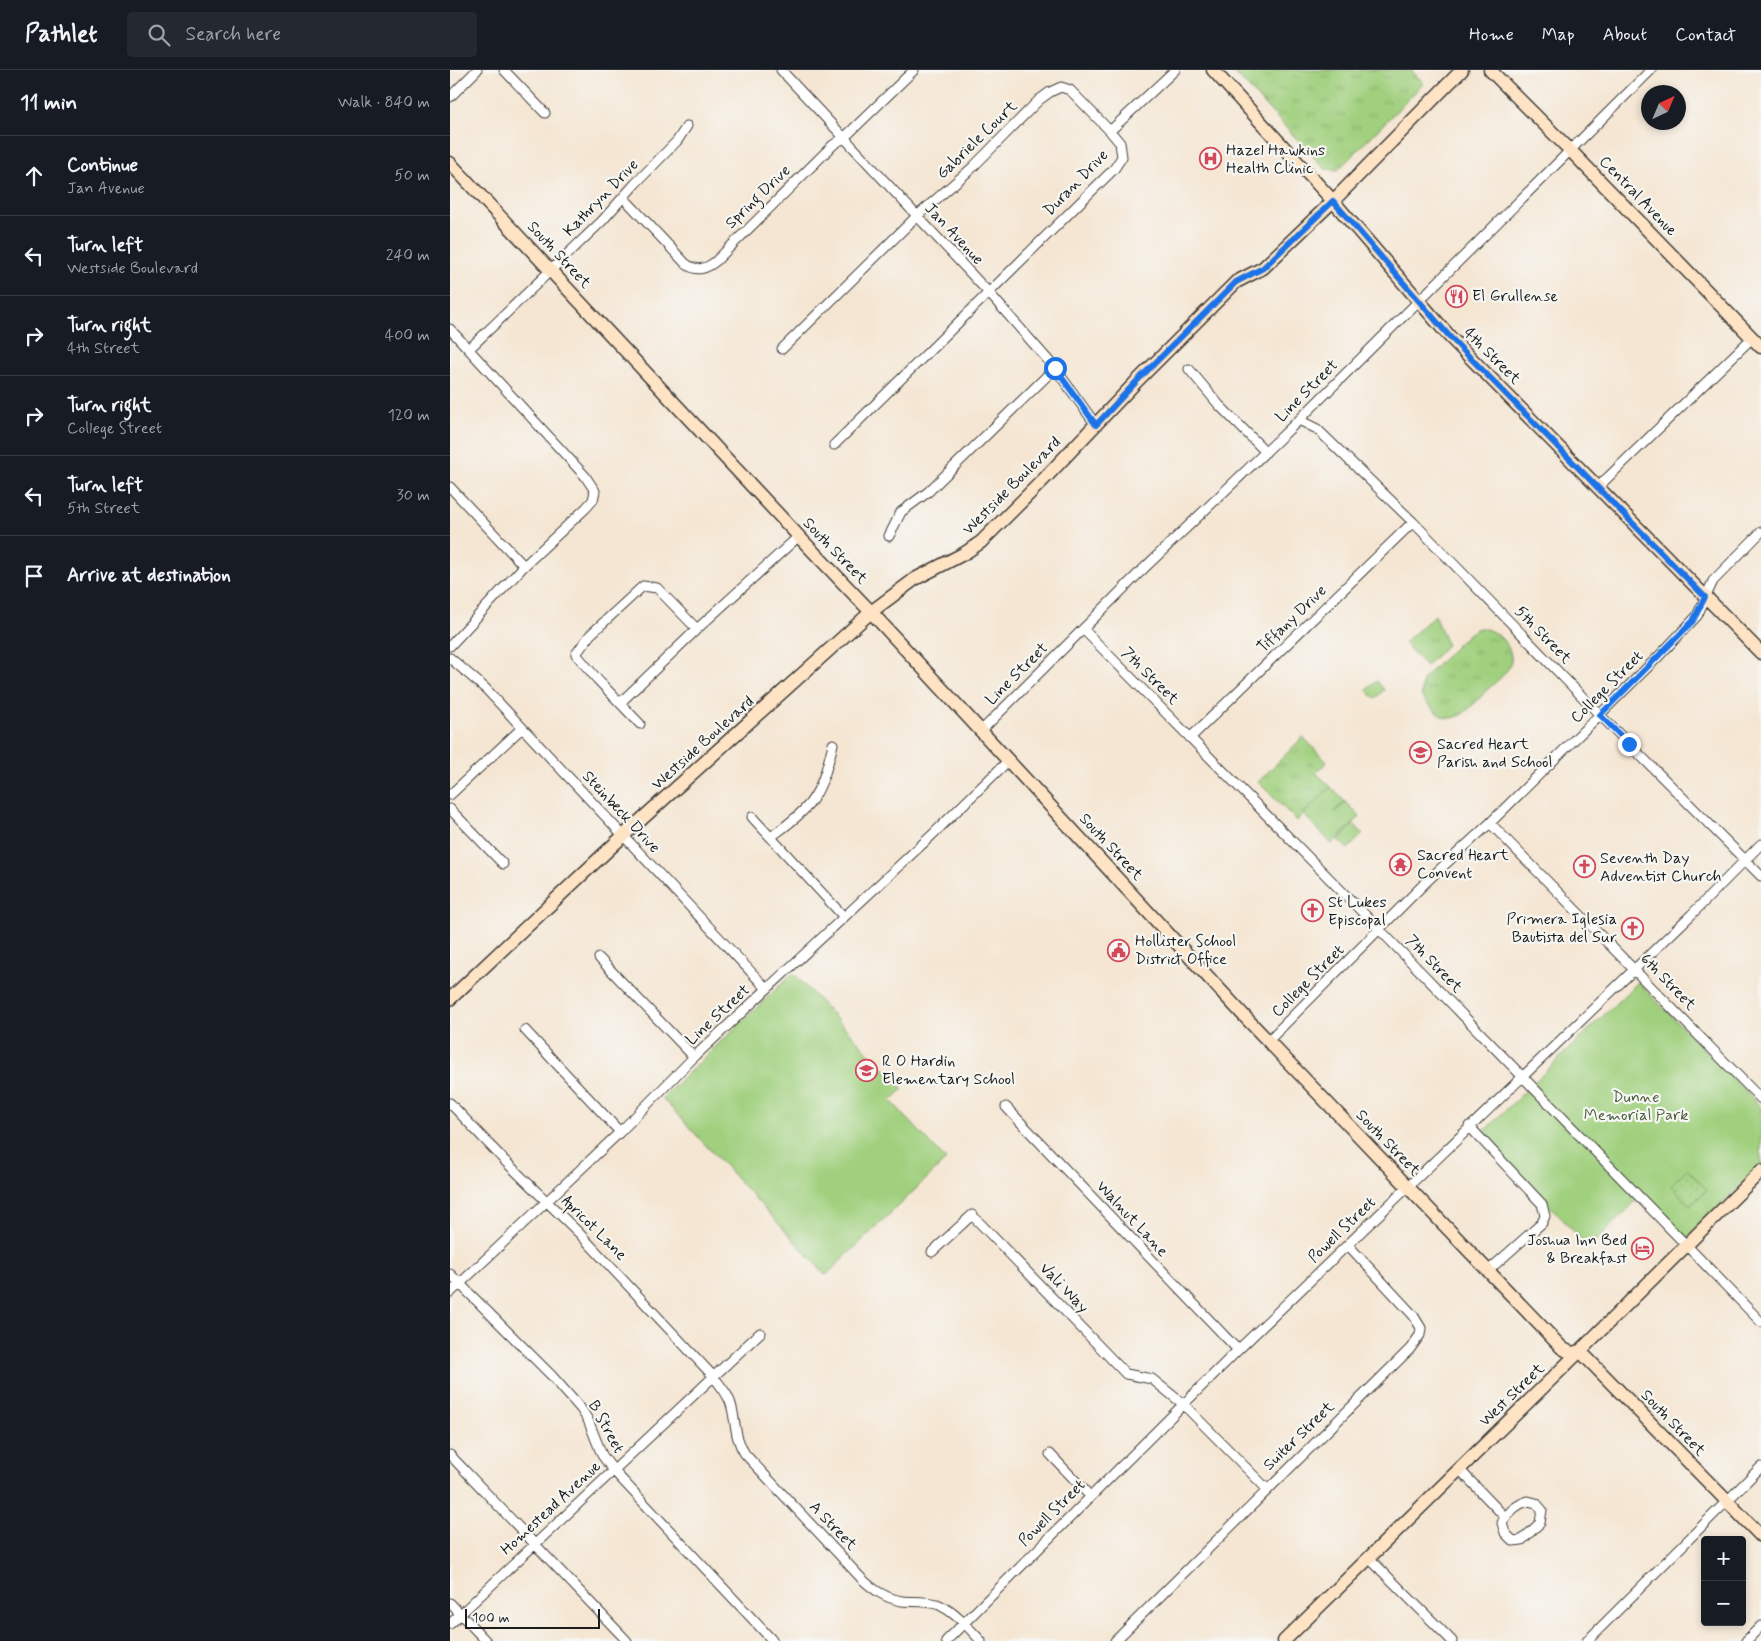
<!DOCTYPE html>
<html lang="en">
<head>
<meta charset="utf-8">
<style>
	body { margin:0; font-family:Mynerve,sans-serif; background:#242831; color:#f1f3f6 }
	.controls { position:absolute; right:15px; bottom:15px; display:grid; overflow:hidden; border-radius:5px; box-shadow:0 2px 8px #0003 }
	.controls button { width:45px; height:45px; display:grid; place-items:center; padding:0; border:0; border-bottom:1px solid #363941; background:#171b24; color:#f1f3f6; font:25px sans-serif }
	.compass { position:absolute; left:1191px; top:15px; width:45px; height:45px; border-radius:50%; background:#171b24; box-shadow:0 2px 8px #0003; rotate:44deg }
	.scale { position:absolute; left:15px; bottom:12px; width:135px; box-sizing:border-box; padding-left:5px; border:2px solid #1c1c1c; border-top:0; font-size:14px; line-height:18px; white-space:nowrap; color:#1c1c1c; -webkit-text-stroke:4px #f6f6f2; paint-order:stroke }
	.stop { position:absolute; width:15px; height:15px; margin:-11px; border:4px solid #1a73e8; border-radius:50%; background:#fff }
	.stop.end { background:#1a73e8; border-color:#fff; box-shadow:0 1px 5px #0008 }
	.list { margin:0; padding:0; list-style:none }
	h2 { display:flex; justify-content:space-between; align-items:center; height:65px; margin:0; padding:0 20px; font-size:21px }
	h2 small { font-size:16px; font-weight:400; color:#9ea1a6 }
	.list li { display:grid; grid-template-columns:32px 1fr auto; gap:15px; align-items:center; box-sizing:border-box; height:80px; padding:0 20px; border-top:1px solid #363941 }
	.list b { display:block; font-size:19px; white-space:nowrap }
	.list p { margin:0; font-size:16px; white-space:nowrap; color:#9ea1a6 }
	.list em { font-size:16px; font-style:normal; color:#9ea1a6 }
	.icon { flex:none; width:28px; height:28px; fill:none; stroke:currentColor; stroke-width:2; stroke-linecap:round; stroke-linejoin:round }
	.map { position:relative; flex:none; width:1311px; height:1571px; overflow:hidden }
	header { display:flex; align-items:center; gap:30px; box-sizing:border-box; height:70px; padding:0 25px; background:#171b24; border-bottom:1px solid #363941 }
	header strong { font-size:24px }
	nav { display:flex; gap:28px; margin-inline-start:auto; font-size:18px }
	.search { width:350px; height:45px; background:#242831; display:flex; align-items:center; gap:12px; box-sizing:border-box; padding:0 18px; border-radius:5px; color:#9ea1a6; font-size:19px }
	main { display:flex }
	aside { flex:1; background:#171b24 }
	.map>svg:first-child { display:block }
	.grass { fill:url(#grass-tufts); stroke:#5e764d }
	.park { fill:#a0d07e; stroke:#5e764d }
	.garden { fill:url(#garden-dots); stroke:#5e764d }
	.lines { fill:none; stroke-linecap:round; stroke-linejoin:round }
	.street-casing { stroke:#3d3a37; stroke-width:11 }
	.secondary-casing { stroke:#3d3a37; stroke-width:15 }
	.street { stroke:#fff; stroke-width:9 }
	.secondary { stroke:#fee4c5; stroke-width:12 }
	.route { stroke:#1a73e8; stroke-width:6 }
	.labels { text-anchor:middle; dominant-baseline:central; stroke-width:4.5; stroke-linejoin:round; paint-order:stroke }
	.street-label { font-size:16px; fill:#1c1c1c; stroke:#f6f6f2 }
	.poi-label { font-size:16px; fill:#1c1c1c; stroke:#f6f6f2; text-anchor:start }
	.park-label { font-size:16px; fill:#4a5b3e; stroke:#f6f6f2 }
</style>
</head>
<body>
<header>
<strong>Pathlet</strong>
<div class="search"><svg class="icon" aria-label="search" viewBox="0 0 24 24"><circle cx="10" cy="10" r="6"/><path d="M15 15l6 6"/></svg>Search here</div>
<nav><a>Home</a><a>Map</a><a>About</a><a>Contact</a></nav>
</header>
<main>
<aside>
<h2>11 min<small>Walk · 840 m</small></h2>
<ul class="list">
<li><svg class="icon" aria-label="ahead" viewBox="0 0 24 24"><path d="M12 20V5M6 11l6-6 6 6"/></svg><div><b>Continue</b><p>Jan Avenue</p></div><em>50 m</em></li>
<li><svg class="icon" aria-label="left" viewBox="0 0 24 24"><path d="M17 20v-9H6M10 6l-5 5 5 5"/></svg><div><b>Turn left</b><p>Westside Boulevard</p></div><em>240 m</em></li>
<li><svg class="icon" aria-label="right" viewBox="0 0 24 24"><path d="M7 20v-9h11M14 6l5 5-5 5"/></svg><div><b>Turn right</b><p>4th Street</p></div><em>400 m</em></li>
<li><svg class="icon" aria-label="right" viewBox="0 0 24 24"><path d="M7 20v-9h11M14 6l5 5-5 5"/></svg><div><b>Turn right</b><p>College Street</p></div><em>120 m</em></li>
<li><svg class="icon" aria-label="left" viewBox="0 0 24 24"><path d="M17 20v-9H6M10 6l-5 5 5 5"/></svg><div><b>Turn left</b><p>5th Street</p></div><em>30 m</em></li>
<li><svg class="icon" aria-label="arrive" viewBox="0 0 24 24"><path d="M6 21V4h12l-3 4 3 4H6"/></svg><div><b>Arrive at destination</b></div></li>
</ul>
</aside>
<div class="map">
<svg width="1311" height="1571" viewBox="0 0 1311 1571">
	<defs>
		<pattern id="grass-tufts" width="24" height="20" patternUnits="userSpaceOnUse" patternTransform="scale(1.25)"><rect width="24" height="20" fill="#a0d07e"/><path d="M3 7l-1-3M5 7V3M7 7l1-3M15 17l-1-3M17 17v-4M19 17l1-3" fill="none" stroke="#89b26c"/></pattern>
		<pattern id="garden-dots" width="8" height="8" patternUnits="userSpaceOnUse" patternTransform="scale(1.25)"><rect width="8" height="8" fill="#a0d07e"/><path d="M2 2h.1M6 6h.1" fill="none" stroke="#89b26c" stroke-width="1.8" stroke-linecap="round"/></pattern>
	</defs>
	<rect width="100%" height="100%" fill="#f6f6f2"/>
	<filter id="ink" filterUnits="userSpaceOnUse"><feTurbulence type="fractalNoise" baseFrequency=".02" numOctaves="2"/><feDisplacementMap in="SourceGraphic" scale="10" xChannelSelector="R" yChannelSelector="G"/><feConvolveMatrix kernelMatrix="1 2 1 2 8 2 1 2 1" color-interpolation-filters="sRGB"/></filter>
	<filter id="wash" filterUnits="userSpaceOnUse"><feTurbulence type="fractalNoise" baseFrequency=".0096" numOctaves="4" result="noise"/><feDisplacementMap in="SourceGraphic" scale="20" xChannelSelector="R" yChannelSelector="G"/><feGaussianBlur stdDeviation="1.12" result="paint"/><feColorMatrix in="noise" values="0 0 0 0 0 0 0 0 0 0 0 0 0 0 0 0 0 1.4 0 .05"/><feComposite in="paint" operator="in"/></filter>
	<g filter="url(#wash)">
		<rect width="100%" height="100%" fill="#f5e6d3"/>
		<path class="grass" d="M 782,0 L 961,0 L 974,13 L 888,100 L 875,99 Z
			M 985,545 L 997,575 L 976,596 L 954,573 Z
			M 1030,558 C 1045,559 1063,575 1061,591 C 1059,602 1047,611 1039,618 C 1024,633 1005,662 984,640 C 979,635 974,631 971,625 L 973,609 L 1017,565 L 1024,560 Z
			M 853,667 L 877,692 L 866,703 L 881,717 L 847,751 L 808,712 Z"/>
		<path class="park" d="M 927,611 L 934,620 L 925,629 L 916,620 Z
			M 881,717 L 895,732 L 884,742 L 896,732 L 910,747 L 882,774 L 853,744 Z
			M 904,754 L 913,764 L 898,779 L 888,770 Z
			M 343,903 L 453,1019 L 441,1031 L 496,1090 L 376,1205 L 212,1028 Z
			M 1188,912 L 1311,1037 L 1311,1095 L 1237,1169 L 1193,1124 L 1139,1178 L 1032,1063 Z"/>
		<path class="garden" d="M 1237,1099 L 1257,1120 L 1240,1136 L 1221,1115 Z"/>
	</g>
	<g filter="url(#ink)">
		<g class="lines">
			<defs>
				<path id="street" d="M 54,0 L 95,43
					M 331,0 L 539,223 L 605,298 L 646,355
					M 0,27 L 27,0
					M 173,127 L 236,194 C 247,202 256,199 266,191 L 383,75 L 395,67 L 464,0
					M 0,259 L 135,406 L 145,421 L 143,430 L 136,438 L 74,496 L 0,576
					M 19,279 L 152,151 L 185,114 L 227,71 L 237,56
					M 332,279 L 467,146 L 522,98 L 589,30 L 600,22 L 611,17 L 620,20 L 660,61
					M 739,299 L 769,335 L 816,382
					M 849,350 L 867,359 L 963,452 L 1150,645 L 1311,806
					M 384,375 L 664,99 L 672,87 L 670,73 L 660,61 L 725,0
					M 0,417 L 74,496
					M 1148,417 L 1302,268
					M 439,466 L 451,442 L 478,422 L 605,298
					M 633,559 L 930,860 L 1311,1252
					M 0,588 L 36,619 L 317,919
					M 171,632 L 247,559 L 349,466
					M 190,654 L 147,609 L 126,584 L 140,565 L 193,516 L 207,518 L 247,559
					M 531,661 L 687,505 L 849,350 L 1201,0
					M 740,668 L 963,452
					M 0,725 L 72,658
					M 0,739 L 53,794
					M 302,747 L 394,847
					M 1040,753 L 1311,1029
					M 321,767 C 334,757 349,747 360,733 C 373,716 378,694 383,674
					M 149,888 L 244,987
					M 75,960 L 170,1062
					M 818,971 L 976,812 L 1040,753 L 1208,587 L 1247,546 L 1263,511 L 1311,462
					M 0,1033 L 55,1091 L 129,1163 L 264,1307 C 271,1317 280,1326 282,1338 C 286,1355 285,1369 295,1384 L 412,1509 C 424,1520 435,1528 452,1531 C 464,1532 475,1531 487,1534 C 503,1540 520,1559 531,1571
					M 556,1037 L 788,1280
					M 1019,1056 L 1092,1134 L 1095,1146 L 1092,1153 L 1039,1200
					M 482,1182 L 522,1145 L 676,1304 L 702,1309 L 733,1334 L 817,1419
					M 0,1204 L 102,1306 L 131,1339 L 138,1350 L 152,1385 L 163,1400 L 323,1571
					M 0,1223 L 170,1062 L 244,987 L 481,766 L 558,691
					M 600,1384 L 640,1426
					M 0,1385 L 177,1571
					M 1009,1399 L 1055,1447
					M 1078,1431 L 1086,1433 L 1092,1440 L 1090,1453 L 1072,1470 L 1063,1471 L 1055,1463 L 1052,1453 C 1057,1443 1067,1434 1078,1431 Z
					M 919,1488 L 1002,1571
					M 0,1533 L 36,1571
					M 0,1554 L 310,1263
					M 496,1571 L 788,1280 L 1241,845 L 1311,774
					M 665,1571 L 960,1279 L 970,1265 L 971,1258 L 963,1245 L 898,1175
					M 1137,1571 L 1311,1397
					M 1296,1571 L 1311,1556"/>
				<path id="secondary" d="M 763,0 L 883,131 L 1000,267 L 1311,583
					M 1040,0 L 1120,80 L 1311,277
					M 0,93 L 355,473 L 421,542 L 797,949 L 1112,1278 L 1121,1283 L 1130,1281 L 1311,1466
					M 0,929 L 173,766 L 421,542 L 465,509 L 515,483 L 531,472 L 596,407 L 686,312 L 786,212 L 813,198 L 883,131 L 1012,0
					M 834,1571 L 1130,1281 L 1311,1101"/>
			</defs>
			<use href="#street" class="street-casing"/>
			<use href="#secondary" class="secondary-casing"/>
			<use href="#street" class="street"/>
			<use href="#secondary" class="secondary"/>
		</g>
	</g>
	<g class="lines" filter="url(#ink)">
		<path class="route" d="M 605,298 L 646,355 L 686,312 L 786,212 L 813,198 L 883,131 L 1000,267 L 1255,527 L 1243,551 L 1150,645 L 1179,674"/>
	</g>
	<defs>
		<symbol id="hospital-ring" viewBox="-11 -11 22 22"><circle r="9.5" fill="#f6f6f2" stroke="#d1495b" stroke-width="1.5"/><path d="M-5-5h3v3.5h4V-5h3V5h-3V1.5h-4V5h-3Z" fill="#d1495b"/></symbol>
		<symbol id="restaurant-ring" viewBox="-11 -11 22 22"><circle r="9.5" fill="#f6f6f2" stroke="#d1495b" stroke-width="1.5"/><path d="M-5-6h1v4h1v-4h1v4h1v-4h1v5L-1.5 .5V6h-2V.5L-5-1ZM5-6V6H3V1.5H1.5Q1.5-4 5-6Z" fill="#d1495b"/></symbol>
		<symbol id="school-ring" viewBox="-11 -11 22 22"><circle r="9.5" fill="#f6f6f2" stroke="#d1495b" stroke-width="1.5"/><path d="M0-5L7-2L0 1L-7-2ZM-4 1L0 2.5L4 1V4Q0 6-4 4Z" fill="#d1495b"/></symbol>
		<symbol id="temple-ring" viewBox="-11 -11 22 22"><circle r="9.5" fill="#f6f6f2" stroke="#d1495b" stroke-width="1.5"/><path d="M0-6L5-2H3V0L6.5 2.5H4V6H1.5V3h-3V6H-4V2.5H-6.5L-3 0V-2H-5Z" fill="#d1495b"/></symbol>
		<symbol id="church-ring" viewBox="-11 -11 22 22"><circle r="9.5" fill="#f6f6f2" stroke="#d1495b" stroke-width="1.5"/><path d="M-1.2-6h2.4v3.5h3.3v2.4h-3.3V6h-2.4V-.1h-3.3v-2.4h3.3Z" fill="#d1495b"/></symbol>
		<symbol id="civic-ring" viewBox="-11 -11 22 22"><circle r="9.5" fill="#f6f6f2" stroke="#d1495b" stroke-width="1.5"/><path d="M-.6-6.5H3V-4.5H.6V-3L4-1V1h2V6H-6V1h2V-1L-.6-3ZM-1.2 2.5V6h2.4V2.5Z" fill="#d1495b"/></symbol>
		<symbol id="hotel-ring" viewBox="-11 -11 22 22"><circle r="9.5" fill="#f6f6f2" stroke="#d1495b" stroke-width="1.5"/><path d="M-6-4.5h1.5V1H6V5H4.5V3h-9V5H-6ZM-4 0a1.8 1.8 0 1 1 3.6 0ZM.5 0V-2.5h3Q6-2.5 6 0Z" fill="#d1495b"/></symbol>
	</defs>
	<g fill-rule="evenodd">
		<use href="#hospital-ring" x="748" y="76" width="25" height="25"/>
		<use href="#restaurant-ring" x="994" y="214" width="25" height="25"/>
		<use href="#school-ring" x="958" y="670" width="25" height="25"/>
		<use href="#temple-ring" x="938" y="782" width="25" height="25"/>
		<use href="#church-ring" x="1122" y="784" width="25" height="25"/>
		<use href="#church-ring" x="850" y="828" width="25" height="25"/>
		<use href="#church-ring" x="1170" y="846" width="25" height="25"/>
		<use href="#civic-ring" x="656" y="868" width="25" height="25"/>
		<use href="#school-ring" x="404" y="988" width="25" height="25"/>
		<use href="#hotel-ring" x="1180" y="1166" width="25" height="25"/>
	</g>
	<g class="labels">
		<g class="street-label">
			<text transform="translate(527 70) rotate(-44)">Gabriele Court</text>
			<text transform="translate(626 113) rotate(-46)">Duran Drive</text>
			<text transform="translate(1188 126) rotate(46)">Central Avenue</text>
			<text transform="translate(308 127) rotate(-44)">Spring Drive</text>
			<text transform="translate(151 128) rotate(-46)">Kathryn Drive</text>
			<text transform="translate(504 164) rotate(47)">Jan Avenue</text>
			<text transform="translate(109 185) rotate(47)">South Street</text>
			<text transform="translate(1042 286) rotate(45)">4th Street</text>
			<text transform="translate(857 321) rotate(-45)">Line Street</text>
			<text transform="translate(562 416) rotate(-45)">Westside Boulevard</text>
			<text transform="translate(385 481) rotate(46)">South Street</text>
			<text transform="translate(842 549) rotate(-44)">Tiffany Drive</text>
			<text transform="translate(1093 565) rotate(46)">5th Street</text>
			<text transform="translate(567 604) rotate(-45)">Line Street</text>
			<text transform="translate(700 606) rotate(45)">7th Street</text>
			<text transform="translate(1157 617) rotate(-45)">College Street</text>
			<text transform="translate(253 673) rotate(-42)">Westside Boulevard</text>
			<text transform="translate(171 742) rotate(47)">Steinbeck Drive</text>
			<text transform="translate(661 777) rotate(47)">South Street</text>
			<text transform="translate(984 894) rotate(46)">7th Street</text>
			<text transform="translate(858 911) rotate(-45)">College Street</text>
			<text transform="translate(1218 912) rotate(46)">6th Street</text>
			<text transform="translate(268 945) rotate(-43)">Line Street</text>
			<text transform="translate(938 1073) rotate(46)">South Street</text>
			<text transform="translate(682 1149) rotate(47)">Walnut Lane</text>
			<text transform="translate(144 1158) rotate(45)">Apricot Lane</text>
			<text transform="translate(892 1160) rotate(-44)">Powell Street</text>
			<text transform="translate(614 1218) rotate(46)">Vali Way</text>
			<text transform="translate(1062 1325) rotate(-44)">West Street</text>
			<text transform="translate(1223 1353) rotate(46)">South Street</text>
			<text transform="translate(156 1357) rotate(61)">B Street</text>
			<text transform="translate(849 1366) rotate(-44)">Suiter Street</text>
			<text transform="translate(101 1438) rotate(-43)">Homestead Avenue</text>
			<text transform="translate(602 1443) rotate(-45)">Powell Street</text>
			<text transform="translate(383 1456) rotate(46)">A Street</text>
		</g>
		<g class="poi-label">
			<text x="776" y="80">Hazel Hawkins<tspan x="776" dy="18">Health Clinic</tspan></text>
			<text x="1022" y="226">El Grullense</text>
			<text x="987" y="674">Sacred Heart<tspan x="987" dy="18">Parish and School</tspan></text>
			<text x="967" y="785">Sacred Heart<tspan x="967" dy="18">Convent</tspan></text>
			<text x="1150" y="788">Seventh Day<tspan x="1150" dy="18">Adventist Church</tspan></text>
			<text x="878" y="832">St Lukes<tspan x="878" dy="18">Episcopal</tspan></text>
			<text x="1167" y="849" text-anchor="end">Primera Iglesia<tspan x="1167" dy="18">Bautista del Sur</tspan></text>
			<text x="685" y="871">Hollister School<tspan x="685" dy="18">District Office</tspan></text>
			<text x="432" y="991">R O Hardin<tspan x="432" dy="18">Elementary School</tspan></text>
			<text x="1177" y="1170" text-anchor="end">Joshua Inn Bed<tspan x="1177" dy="18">&amp; Breakfast</tspan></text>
		</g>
		<g class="park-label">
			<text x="1186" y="1027">Dunne<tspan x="1186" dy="18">Memorial Park</tspan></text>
		</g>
	</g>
</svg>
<div class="controls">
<button>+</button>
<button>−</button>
</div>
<svg class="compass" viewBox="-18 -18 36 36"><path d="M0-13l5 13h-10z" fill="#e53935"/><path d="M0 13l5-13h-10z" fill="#9ea1a6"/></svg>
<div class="scale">100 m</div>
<div class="stop" style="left:605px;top:298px"></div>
<div class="stop end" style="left:1179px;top:674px"></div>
</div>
</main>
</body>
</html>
